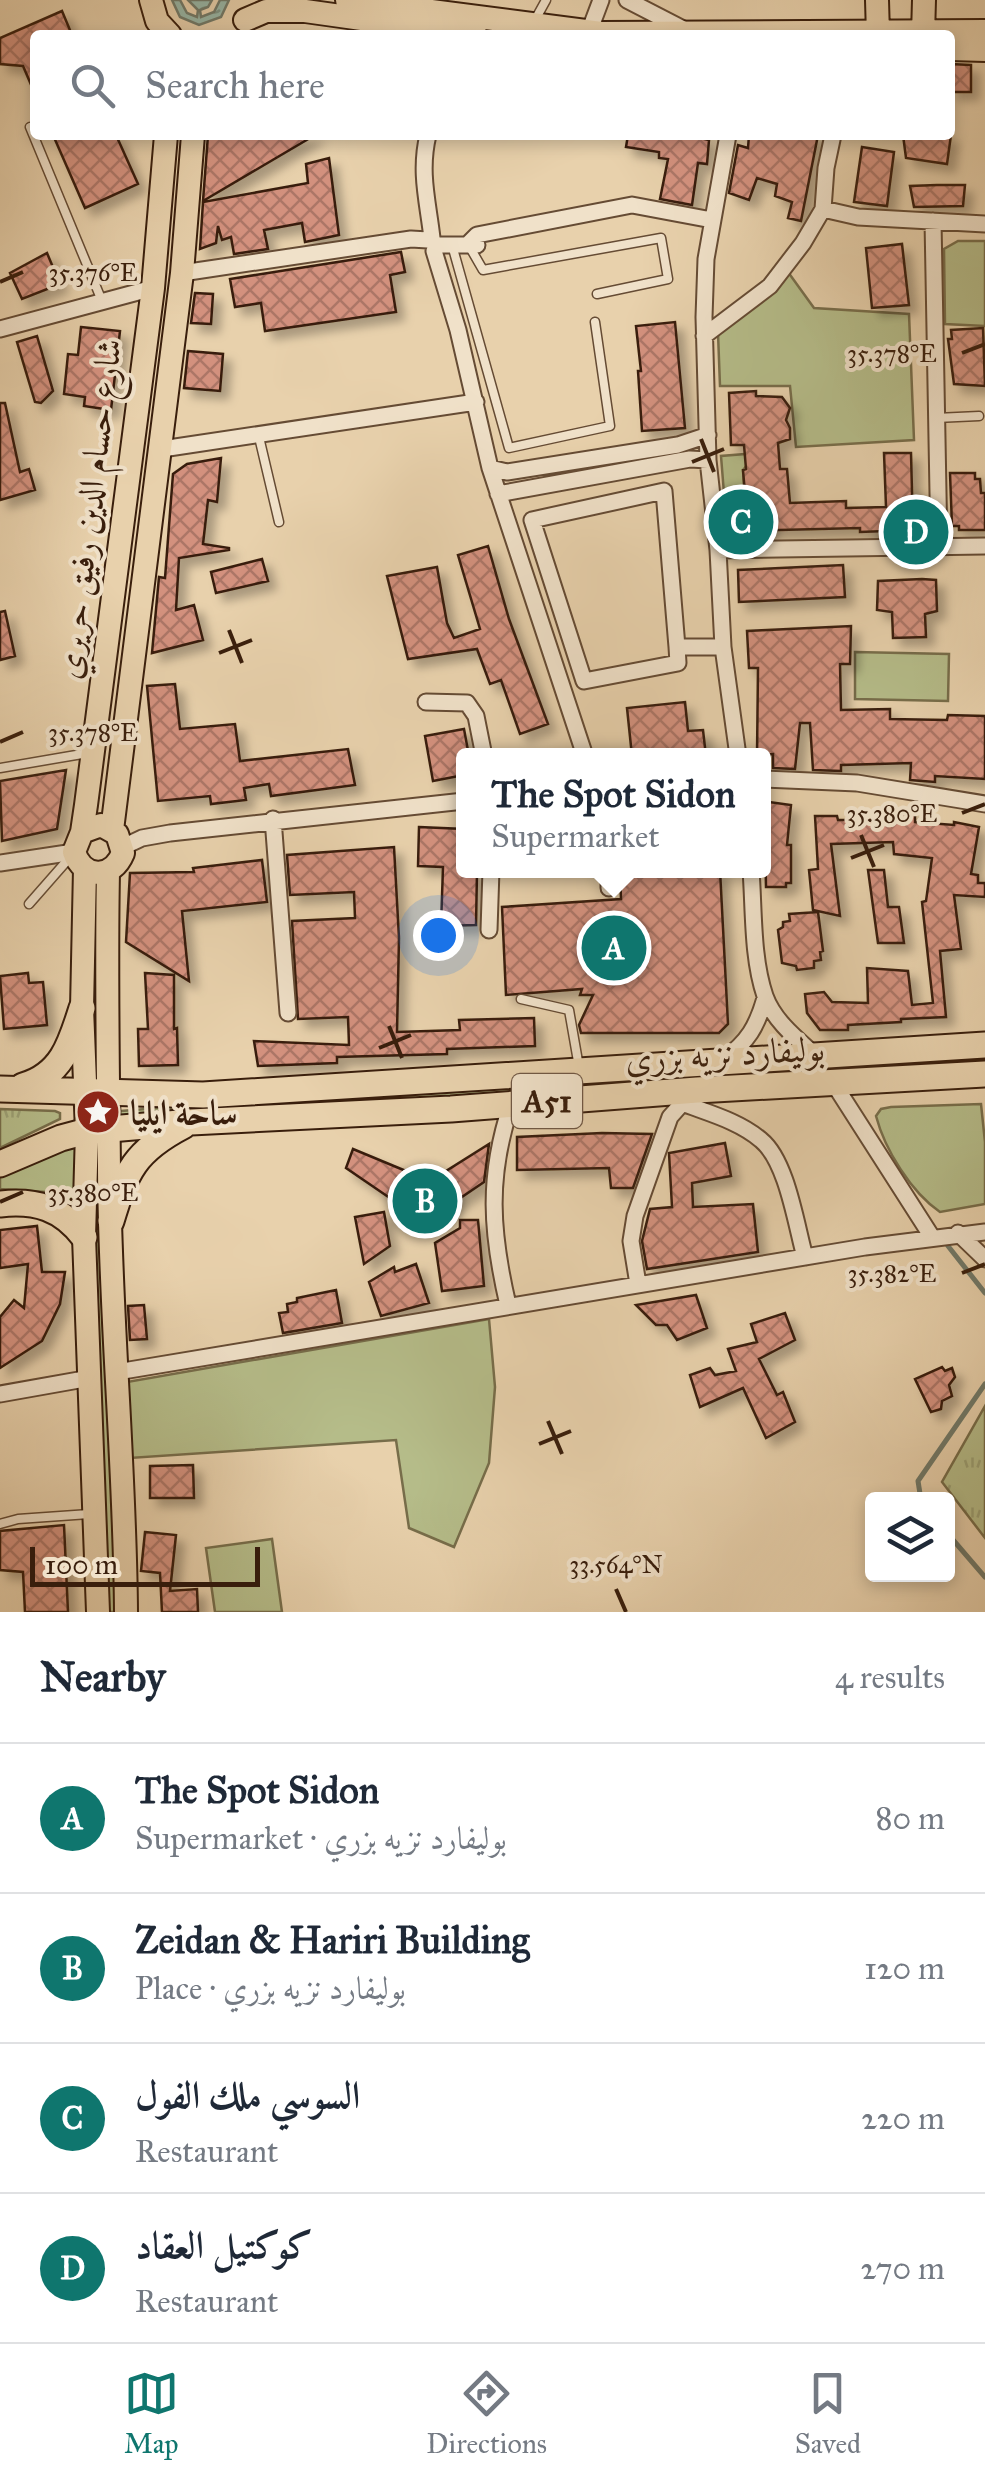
<!DOCTYPE html>
<html lang="en">
<head>
<meta charset="utf-8">
<style>
	body { margin:0; font-family:"IM FELL Great Primer",Amiri,serif; background:#f6f6f7; color:#1f2937 }
	.controls { position:absolute; right:30px; bottom:30px; display:grid; overflow:hidden; border-radius:10px; box-shadow:0 5px 15px #0003 }
	.controls button { width:90px; height:90px; display:grid; place-items:center; padding:0; border:0; border-bottom:2px solid #e0e1e3; background:#fff; color:#1f2937; font:50px sans-serif }
	.scale { position:absolute; left:30px; bottom:25px; width:230px; box-sizing:border-box; padding-left:10px; border:5px solid #391e0c; border-top:0; font-size:28px; line-height:35px; white-space:nowrap; color:#391e0c; -webkit-text-stroke:8px #f0e1c9; paint-order:stroke }
	.you { position:absolute; left:438px; top:935px; width:35px; height:35px; margin:-25px; border:8px solid #fff; border-radius:50%; background:#1a73e8; box-shadow:0 0 0 15px #1a73e833 }
	.badge { display:grid; place-items:center; width:65px; height:65px; border-radius:50%; background:#0f766e; color:#fff; font-size:32px; font-weight:700 }
	.pin { position:absolute; translate:-50% -50%; border:5px solid #fff; box-shadow:0 2px 10px #0006 }
	.popup { position:absolute; left:456px; top:748px; width:315px; height:130px; box-sizing:border-box; display:grid; place-content:center; border-radius:10px; background:#fff; filter:drop-shadow(0 2px 8px #0005); font-size:32px; white-space:nowrap; color:#747a83 }
	.popup b { font-size:38px; color:#1f2937 }
	.popup::after { content:''; position:absolute; left:50%; top:100%; margin-left:-20px; border:20px solid transparent; border-top-color:#fff }
	.list { margin:0; padding:0; list-style:none }
	h2 { display:flex; justify-content:space-between; align-items:center; height:130px; margin:0; padding:0 40px; font-size:42px }
	h2 small { font-size:32px; font-weight:400; color:#747a83 }
	.list li { display:grid; grid-template-columns:65px 1fr auto; gap:30px; align-items:center; box-sizing:border-box; height:150px; padding:0 40px; border-top:2px solid #e0e1e3 }
	.list b { display:block; font-size:38px; white-space:nowrap }
	.list p { margin:0; font-size:32px; white-space:nowrap; color:#747a83 }
	.list em { font-size:32px; font-style:normal; color:#747a83 }
	.icon { flex:none; width:55px; height:55px; fill:none; stroke:currentColor; stroke-width:2; stroke-linecap:round; stroke-linejoin:round }
	.map { position:relative; flex:none; width:985px; height:1612px; overflow:hidden }
	.search { position:absolute; background:#fff; box-shadow:0 5px 15px #0003; left:30px; right:30px; top:30px; height:110px; display:flex; align-items:center; gap:25px; box-sizing:border-box; padding:0 35px; border-radius:10px; color:#747a83; font-size:38px }
	.sheet { height:730px; background:#fff }
	nav { display:flex; justify-content:space-around; align-items:center; box-sizing:border-box; height:140px; border-top:2px solid #e0e1e3; background:#fff; font-size:28px; color:#747a83 }
	nav a { display:grid; justify-items:center; gap:5px }
	nav .on { color:#0f766e }
	.map>svg:first-child { display:block }
	.green { fill:#b5bc89; stroke:#776d4a; stroke-width:2.5 }
	.park { fill:url(#park-tufts); stroke:#776d4a; stroke-width:2.5 }
	.water { fill:url(#water-ripples); stroke:#717a6a; stroke-width:2.5 }
	.lines { fill:none; stroke-linecap:round; stroke-linejoin:round }
	.stream { stroke:#717a6a; stroke-width:5 }
	.building { fill:url(#building-cross-hatch); stroke:#391e0c; stroke-width:2.5; filter:url(#shadow) }
	.service-casing { stroke:#654b34; stroke-width:11 }
	.minor-casing { stroke:#654b34; stroke-width:19 }
	.primary-casing { stroke:#391e0c; stroke-width:26 }
	.trunk-casing { stroke:#391e0c; stroke-width:29 }
	.service { stroke:#f0e1c9; stroke-width:8 }
	.minor { stroke:#f0e1c9; stroke-width:15 }
	.primary { stroke:#e8d1ac; stroke-width:22 }
	.trunk { stroke:#e8d1ac; stroke-width:25 }
	.ticks { fill:none; stroke:#391e0c; stroke-width:4 }
	.labels { text-anchor:middle; dominant-baseline:central; stroke-width:8; stroke-linejoin:round; paint-order:stroke }
	.shield { fill:#f0e1c9; stroke:#705845; stroke-width:2.5 }
	.shield-label { font-size:32px; font-weight:bold; fill:#391e0c }
	.street-label { font-size:35px; fill:#391e0c; stroke:#f0e1c9 }
	.poi-label { font-size:35px; font-weight:bold; fill:#391e0c; stroke:#f0e1c9; text-anchor:start }
	.ticks-label { font-size:25px; text-anchor:middle; fill:#391e0c; stroke:#f0e1c9; stroke-width:8; stroke-linejoin:round; paint-order:stroke }
</style>
</head>
<body>
<div class="map">
<svg width="985" height="1612" viewBox="0 0 985 1612">
	<defs>
		<pattern id="park-tufts" width="24" height="20" patternUnits="userSpaceOnUse" patternTransform="scale(2.5)"><rect width="24" height="20" fill="#b5bc89"/><path d="M3 7l-1-3M5 7V3M7 7l1-3M15 17l-1-3M17 17v-4M19 17l1-3" fill="none" stroke="#9ca175"/></pattern>
		<pattern id="water-ripples" width="26" height="14" patternUnits="userSpaceOnUse" patternTransform="scale(2.5)"><rect width="26" height="14" fill="#97b7a8"/><path d="M2 4q2-2 4 0t4 0M15 11q2-2 4 0t4 0" fill="none" stroke="#7c9487"/></pattern>
		<pattern id="building-cross-hatch" width="8" height="8" patternUnits="userSpaceOnUse" patternTransform="scale(2.5)"><rect width="8" height="8" fill="#d3917e"/><path d="M0 0l8 8M0 8l8-8" fill="none" stroke="#ac7666"/></pattern>
		<filter id="shadow"><feDropShadow dx="8" dy="8" stdDeviation="5" flood-color="#0004"/></filter>
	</defs>
	<rect width="100%" height="100%" fill="#e8d1ac"/>
	<filter id="stains"><feTurbulence type="fractalNoise" baseFrequency=".002" numOctaves="4"/><feColorMatrix values="0 0 0 0 .2 0 0 0 0 .09 0 0 0 0 .02 0 0 0 .5 -.17"/></filter>
	<radialGradient id="worn" r=".72"><stop offset=".6" stop-color="#630" stop-opacity="0"/><stop offset="1" stop-color="#630" stop-opacity=".3"/></radialGradient>
	<path class="green" d="M 958,241 L 985,241 L 985,326 L 945,324 L 944,249 Z
		M 788,272 L 814,308 L 909,314 L 914,440 L 796,447 L 790,386 L 720,386 L 718,333 Z
		M 758,453 L 743,470 L 744,486 L 753,505 L 725,506 L 721,456 Z
		M 855,652 L 949,654 L 948,701 L 855,699 Z
		M 985,1054 L 985,1066 L 119,1122 L 115,1115 L 121,1111 L 359,1092 Z
		M 981,1104 L 985,1142 L 985,1204 L 940,1212 C 911,1192 885,1150 876,1116 L 881,1109 L 891,1107 Z
		M 75,1144 L 79,1222 L 45,1192 L 0,1189 L 0,1176 Z
		M 91,1148 L 97,1148 L 118,1612 L 104,1612 Z
		M 489,1319 L 495,1387 L 489,1463 L 454,1547 L 409,1528 L 396,1440 L 130,1458 L 127,1382 Z
		M 272,1539 L 282,1612 L 215,1612 L 206,1548 Z"/>
	<path class="park" d="M 0,1109 L 55,1111 L 60,1113 L 60,1119 L 0,1148 Z
		M 985,1406 L 985,1538 L 942,1482 Z"/>
	<path class="water" d="M 172,0 L 180,0 L 187,13 L 197,17 L 198,10 L 188,0 L 212,0 L 208,7 L 200,10 L 201,17 L 214,12 L 220,0 L 229,0 L 221,17 L 199,25 L 180,17 Z"/>
	<g class="lines">
		<path class="stream" d="M 948,1246 L 985,1293
			M 921,1500 L 918,1481 L 985,1384
			M 948,1534 L 985,1577"/>
	</g>
	<path class="building" d="M 62,11 L 72,35 L 35,35 L 35,94 L 23,66 L 0,64 L 0,38 Z
		M 950,64 L 971,65 L 971,92 L 950,92 Z
		M 53,135 L 116,135 L 138,184 L 85,208 Z
		M 208,135 L 315,135 L 203,201 Z
		M 628,135 L 686,135 L 709,140 L 707,164 L 698,163 L 692,205 L 660,199 L 668,159 L 659,158 L 659,152 L 626,147 Z
		M 749,135 L 818,135 L 801,221 L 788,218 L 792,202 L 775,196 L 777,184 L 757,178 L 749,200 L 729,193 L 738,145 L 748,148 Z
		M 903,135 L 951,135 L 947,164 L 906,158 Z
		M 862,147 L 894,152 L 887,206 L 854,202 Z
		M 329,158 L 339,235 L 305,242 L 302,223 L 264,230 L 268,249 L 234,254 L 231,237 L 222,240 L 218,226 L 216,243 L 200,249 L 203,202 L 308,183 L 306,164 Z
		M 937,185 L 965,185 L 963,206 L 914,207 L 910,186 Z
		M 902,244 L 909,305 L 872,308 L 866,248 Z
		M 401,252 L 405,272 L 390,275 L 396,312 L 265,331 L 261,303 L 235,307 L 230,279 Z
		M 47,253 L 60,284 L 22,299 L 10,273 Z
		M 195,293 L 213,294 L 211,324 L 191,323 Z
		M 675,322 L 685,428 L 642,431 L 638,371 L 641,371 L 636,326 Z
		M 81,327 L 120,331 L 111,410 L 84,406 L 85,397 L 64,394 L 68,354 L 78,355 Z
		M 983,328 L 985,386 L 954,384 L 948,339 L 952,339 L 951,330 Z
		M 37,336 L 53,391 L 41,403 L 35,402 L 17,342 Z
		M 188,351 L 223,354 L 220,391 L 184,388 Z
		M 756,391 L 756,396 L 782,397 L 790,408 L 786,420 L 790,428 L 790,439 L 778,443 L 780,469 L 787,469 L 790,503 L 846,501 L 846,508 L 886,507 L 884,453 L 911,453 L 913,530 L 860,532 L 860,528 L 734,531 L 727,519 L 725,506 L 746,505 L 743,470 L 746,469 L 744,445 L 731,445 L 729,393 Z
		M 0,403 L 5,403 L 20,472 L 29,469 L 35,490 L 0,500 Z
		M 221,458 L 217,502 L 208,500 L 203,544 L 229,548 L 229,550 L 179,558 L 176,610 L 194,605 L 203,640 L 152,653 L 159,577 L 165,578 L 173,474 L 187,464 Z
		M 950,473 L 975,473 L 975,479 L 980,479 L 981,493 L 985,493 L 985,530 L 959,530 L 959,526 L 952,526 Z
		M 488,546 L 509,619 L 548,724 L 520,734 L 501,680 L 490,684 L 477,649 L 408,659 L 387,576 L 437,567 L 447,623 L 454,638 L 480,629 L 458,555 Z
		M 262,559 L 268,581 L 216,593 L 211,572 Z
		M 843,565 L 845,597 L 739,602 L 738,570 Z
		M 922,579 L 936,580 L 937,611 L 925,614 L 926,637 L 893,638 L 892,612 L 877,610 L 878,581 Z
		M 5,611 L 15,656 L 0,660 L 0,612 Z
		M 851,626 L 850,664 L 840,664 L 841,710 L 890,709 L 890,719 L 947,720 L 948,715 L 985,716 L 985,779 L 935,776 L 935,782 L 910,780 L 911,763 L 841,765 L 841,771 L 813,770 L 810,723 L 800,723 L 795,769 L 773,768 L 773,754 L 757,755 L 758,668 L 749,668 L 747,631 Z
		M 175,684 L 180,729 L 235,724 L 240,761 L 348,749 L 355,785 L 271,796 L 269,784 L 244,788 L 246,800 L 211,804 L 210,796 L 158,801 L 147,686 Z
		M 685,702 L 688,731 L 703,730 L 706,756 L 632,756 L 627,708 Z
		M 464,729 L 469,756 L 464,756 L 464,775 L 433,781 L 425,736 Z
		M 66,770 L 57,829 L 2,841 L 0,781 Z
		M 769,802 L 791,805 L 787,845 L 791,845 L 791,883 L 786,883 L 786,887 L 766,887 L 765,833 Z
		M 882,810 L 915,813 L 915,822 L 954,825 L 954,822 L 979,827 L 971,874 L 978,875 L 978,883 L 985,883 L 985,897 L 954,895 L 961,949 L 940,951 L 946,1017 L 901,1019 L 901,1022 L 848,1025 L 848,1030 L 820,1030 L 807,1013 L 805,994 L 824,992 L 832,1002 L 868,1003 L 867,968 L 908,971 L 912,1005 L 933,1003 L 922,902 L 926,901 L 932,858 L 894,854 L 893,842 L 831,844 L 840,916 L 813,910 L 809,870 L 818,869 L 815,816 L 837,816 L 838,820 L 880,820 Z
		M 419,827 L 464,829 L 464,872 L 477,872 L 476,925 L 441,926 L 443,867 L 418,866 Z
		M 394,847 L 399,938 L 397,1032 L 460,1030 L 459,1020 L 534,1018 L 535,1046 L 447,1049 L 447,1054 L 337,1057 L 337,1063 L 258,1066 L 254,1041 L 349,1045 L 348,1017 L 298,1019 L 292,921 L 355,918 L 354,892 L 290,895 L 287,855 Z
		M 262,860 L 267,902 L 182,911 L 189,981 L 126,942 L 130,873 L 194,872 L 193,868 Z
		M 620,870 L 720,870 L 728,1024 L 719,1033 L 581,1033 L 579,1025 L 593,995 L 580,995 L 582,989 L 506,995 L 502,907 L 621,899 Z
		M 868,870 L 884,870 L 888,907 L 899,907 L 904,943 L 878,943 Z
		M 818,912 L 823,951 L 820,952 L 821,960 L 814,961 L 814,968 L 797,970 L 796,966 L 782,963 L 778,930 L 783,927 L 783,922 L 790,921 L 789,914 Z
		M 28,973 L 29,983 L 43,982 L 47,1025 L 4,1029 L 0,976 Z
		M 145,973 L 174,975 L 174,1029 L 177,1028 L 178,1065 L 139,1066 L 138,1029 L 148,1029 Z
		M 602,1133 L 652,1134 L 633,1188 L 611,1188 L 609,1168 L 517,1170 L 517,1137 Z
		M 725,1143 L 731,1176 L 692,1183 L 693,1207 L 753,1204 L 758,1252 L 647,1269 L 642,1241 L 650,1209 L 672,1207 L 669,1153 Z
		M 489,1144 L 484,1182 L 425,1222 L 346,1168 L 353,1149 L 430,1181 Z
		M 384,1212 L 390,1246 L 364,1264 L 355,1217 Z
		M 460,1220 L 478,1220 L 484,1286 L 442,1291 L 435,1243 L 460,1228 Z
		M 37,1226 L 42,1272 L 65,1272 L 60,1304 L 42,1341 L 0,1368 L 0,1317 L 14,1300 L 24,1308 L 28,1264 L 0,1268 L 0,1230 Z
		M 416,1264 L 429,1303 L 381,1316 L 369,1282 L 394,1267 L 395,1272 Z
		M 336,1290 L 342,1323 L 283,1333 L 279,1313 L 288,1312 L 287,1304 L 297,1302 L 297,1298 Z
		M 696,1295 L 707,1328 L 677,1340 L 667,1325 L 656,1325 L 636,1305 Z
		M 144,1305 L 147,1339 L 130,1340 L 128,1306 Z
		M 785,1313 L 795,1340 L 759,1359 L 777,1395 L 783,1392 L 795,1422 L 766,1438 L 743,1388 L 700,1407 L 690,1375 L 710,1368 L 715,1375 L 736,1371 L 728,1349 L 757,1342 L 751,1324 Z
		M 942,1367 L 945,1371 L 952,1368 L 955,1377 L 949,1385 L 952,1396 L 942,1401 L 941,1409 L 931,1412 L 915,1379 Z
		M 193,1465 L 194,1498 L 150,1498 L 150,1466 Z
		M 64,1525 L 68,1612 L 25,1612 L 23,1572 L 0,1570 L 0,1531 Z
		M 145,1532 L 176,1535 L 170,1591 L 197,1589 L 198,1612 L 162,1612 L 160,1573 L 141,1571 Z"/>
	<g class="lines">
		<defs>
			<path id="service" d="M 535,20 L 546,0
				M 30,127 L 102,301
				M 468,244 L 483,270 L 661,238 L 668,279 L 597,294
				M 452,245 L 509,448 L 610,426 L 595,322
				M 936,418 L 979,416
				M 259,437 L 279,522
				M 0,768 L 88,753
				M 29,904 L 72,855
				M 521,999 L 569,1010 L 579,1067
				M 0,1524 L 18,1519 L 89,1514"/>
			<path id="minor" d="M 627,0 L 687,31
				M 589,32 L 601,0
				M 428,135 C 419,172 428,202 432,238
				M 728,135 L 706,259 L 704,317 L 708,460 L 718,550 L 723,647 L 738,756
				M 823,209 L 858,217 L 985,224
				M 933,221 L 939,547
				M 468,244 L 477,235 L 632,205 L 712,220
				M 440,245 L 477,245
				M 434,251 L 458,330 L 490,468 L 585,756
				M 182,273 L 411,239 L 428,240
				M 0,329 L 153,288
				M 704,336 L 770,286 L 803,243 L 823,209 L 826,168 L 833,135
				M 162,449 L 476,402
				M 490,468 L 507,472 L 678,445 L 708,435
				M 498,494 L 690,459 L 708,460
				M 718,550 L 985,546
				M 677,647 L 678,663 L 584,681 L 532,520 L 664,491 L 677,647 L 723,647
				M 426,702 L 467,703 L 476,716 L 484,756
				M 764,779 L 857,783 L 985,804
				M 273,819 L 288,1013
				M 123,847 L 142,838 L 170,833 L 464,801
				M 0,863 L 74,852
				M 609,870 L 609,888
				M 751,870 C 754,911 752,958 765,996 C 774,1021 797,1039 816,1056
				M 489,930 L 491,870
				M 724,1059 C 748,1042 757,1026 765,998
				M 834,1084 L 932,1237
				M 682,1103 C 708,1113 739,1121 761,1140 C 787,1161 796,1225 805,1257
				M 958,1233 L 985,1259
				M 638,1284 L 631,1241 L 635,1216 L 670,1117 L 686,1099
				M 508,1305 C 491,1232 487,1177 511,1105
				M 117,1372 L 865,1247 L 985,1232
				M 0,1394 L 90,1378"/>
			<path id="primary" d="M 151,0 L 157,21 L 170,35
				M 347,0 L 601,33 L 985,31
				M 877,0 L 878,35
				M 245,20 L 266,11 L 305,11 L 476,35
				M 923,35 L 924,0
				M 950,49 L 985,50
				M 112,830 L 182,273 L 193,135
				M 82,832 L 101,825 L 117,834 L 123,853 C 112,880 83,879 74,852 L 82,832 L 86,805 L 153,288 L 166,135
				M 85,869 L 82,1008 L 87,1131 L 84,1237 L 98,1612
				M 108,872 C 106,971 108,1070 109,1170 C 110,1317 125,1464 126,1612"/>
			<path id="trunk" d="M 23,1086 C 62,1075 71,1043 82,1008
				M 0,1089 L 203,1095 L 985,1045
				M 0,1164 L 61,1138 L 87,1131 L 191,1122 L 451,1109 L 697,1090 L 985,1074
				M 0,1204 C 36,1200 62,1208 84,1237
				M 111,1221 C 126,1171 135,1151 183,1126"/>
		</defs>
		<use href="#service" class="service-casing"/>
		<use href="#minor" class="minor-casing"/>
		<use href="#primary" class="primary-casing"/>
		<use href="#trunk" class="trunk-casing"/>
		<use href="#service" class="service"/>
		<use href="#minor" class="minor"/>
		<use href="#primary" class="primary"/>
		<use href="#trunk" class="trunk"/>
	</g>
	<path class="ticks" d="M 0,282 L 23,272M 962,353 L 985,344M 701,439 L 714,472M 692,462 L 724,449M 229,630 L 242,663M 219,653 L 252,640M 0,742 L 23,732M 962,813 L 985,804M 861,835 L 874,867M 851,858 L 884,845M 389,1026 L 402,1058M 379,1048 L 411,1035M 0,1202 L 23,1192M 962,1273 L 985,1264M 548,1421 L 562,1454M 539,1444 L 571,1431M 616,1589 L 626,1612"/>
	<defs>
		<symbol id="sight-disc" viewBox="-11 -11 22 22"><circle r="9.5" fill="#8f2418" stroke="#f0e1c9"/><path d="M0-6L1.8-2.2L6-1.7L2.9 1.2L3.7 5.4L0 3.3L-3.7 5.4L-2.9 1.2L-6-1.7L-1.8-2.2Z" fill="#fff"/></symbol>
	</defs>
	<g fill-rule="evenodd">
		<use href="#sight-disc" x="73" y="1087" width="50" height="50"/>
	</g>
	<g class="labels">
		<rect class="shield" x="512" y="1074" width="70" height="54" rx="8"/>
		<g class="shield-label">
			<text x="547" y="1101">A51</text>
		</g>
		<g class="street-label">
			<text transform="translate(89 509) rotate(-83)">شارع حسام الدين رفيق حريري</text>
			<text transform="translate(725 1054) rotate(-3)">بوليفارد نزيه بزري</text>
		</g>
		<g class="poi-label">
			<text x="130" y="1112">ساحة ايليا</text>
		</g>
	</g>
	<g class="ticks-label">
		<text x="93" y="281">35.376°E</text>
		<text x="892" y="362">35.378°E</text>
		<text x="93" y="741">35.378°E</text>
		<text x="892" y="822">35.380°E</text>
		<text x="93" y="1201">35.380°E</text>
		<text x="892" y="1282">35.382°E</text>
		<text x="616" y="1573">33.564°N</text>
	</g>
	<rect width="100%" height="100%" filter="url(#stains)"/>
	<rect width="100%" height="100%" fill="url(#worn)"/>
</svg>
<div class="controls">
<button><svg class="icon" aria-label="layers" viewBox="0 0 24 24"><path d="M12 4l9 5-9 5-9-5zM3 14l9 5 9-5"/></svg></button>
</div>
<div class="scale">100 m</div>
<div class="you"></div>
<div class="pin badge" style="left:614px;top:948px">A</div>
<div class="popup"><b>The Spot Sidon</b>Supermarket</div>
<div class="pin badge" style="left:425px;top:1201px">B</div>
<div class="pin badge" style="left:741px;top:522px">C</div>
<div class="pin badge" style="left:916px;top:532px">D</div>
<div class="search"><svg class="icon" aria-label="search" viewBox="0 0 24 24"><circle cx="10" cy="10" r="6"/><path d="M15 15l6 6"/></svg>Search here</div>
</div>
<section class="sheet">
<h2>Nearby<small>4 results</small></h2>
<ul class="list">
<li><span class="badge">A</span><div><b>The Spot Sidon</b><p>Supermarket · بوليفارد نزيه بزري</p></div><em>80 m</em></li>
<li><span class="badge">B</span><div><b>Zeidan &amp; Hariri Building</b><p>Place · بوليفارد نزيه بزري</p></div><em>120 m</em></li>
<li><span class="badge">C</span><div><b>السوسي ملك الفول</b><p>Restaurant</p></div><em>220 m</em></li>
<li><span class="badge">D</span><div><b>كوكتيل العقاد</b><p>Restaurant</p></div><em>270 m</em></li>
</ul>
</section>
<nav>
<a class="on"><svg class="icon" aria-label="map" viewBox="0 0 24 24"><path d="M3 6l6-2 6 2 6-2v14l-6 2-6-2-6 2zM9 4v14M15 6v14"/></svg>Map</a>
<a><svg class="icon" aria-label="directions" viewBox="0 0 24 24"><path d="M12 3l9 9-9 9-9-9zM9 14v-3h6M13 9l2 2-2 2"/></svg>Directions</a>
<a><svg class="icon" aria-label="saved" viewBox="0 0 24 24"><path d="M7 4h10v16l-5-4-5 4z"/></svg>Saved</a>
</nav>
</body>
</html>
